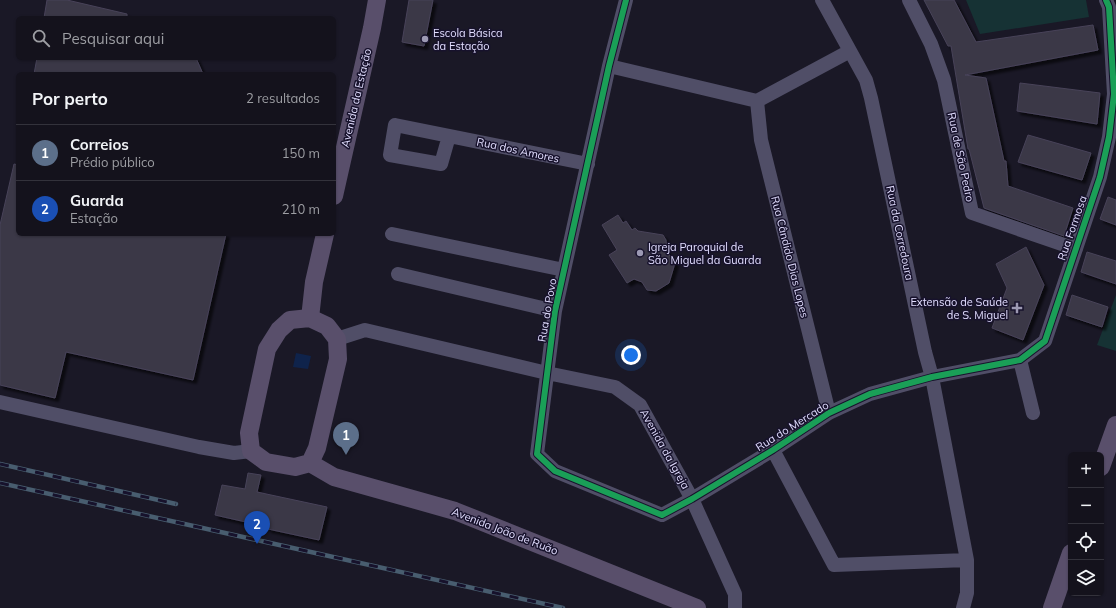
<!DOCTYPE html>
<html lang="pt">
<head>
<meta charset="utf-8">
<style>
	body { margin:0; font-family:Mulish,sans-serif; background:#212029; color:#f1f3f6 }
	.controls { position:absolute; right:12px; bottom:12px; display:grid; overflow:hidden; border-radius:6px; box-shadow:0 1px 3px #0004 }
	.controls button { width:36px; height:36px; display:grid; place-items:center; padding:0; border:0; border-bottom:1px solid #33323b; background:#14121c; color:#f1f3f6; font:20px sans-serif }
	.you { position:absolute; left:631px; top:355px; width:14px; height:14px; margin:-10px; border:3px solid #fff; border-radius:50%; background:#1a73e8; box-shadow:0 0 0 6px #1a73e833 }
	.badge { display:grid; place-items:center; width:26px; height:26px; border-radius:50%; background:#9c99b3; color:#fff; font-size:13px; font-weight:700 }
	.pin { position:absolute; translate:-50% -33px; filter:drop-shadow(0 1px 2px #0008) }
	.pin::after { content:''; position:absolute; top:21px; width:14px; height:12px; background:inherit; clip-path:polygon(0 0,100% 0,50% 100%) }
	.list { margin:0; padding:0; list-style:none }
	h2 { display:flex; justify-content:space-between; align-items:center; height:52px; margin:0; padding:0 16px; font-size:17px }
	h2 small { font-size:13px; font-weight:400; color:#9d9ea3 }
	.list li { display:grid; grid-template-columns:26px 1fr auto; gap:12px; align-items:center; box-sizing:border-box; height:56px; padding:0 16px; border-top:1px solid #33323b }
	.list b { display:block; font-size:15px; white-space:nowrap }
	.list p { margin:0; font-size:13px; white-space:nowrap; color:#9d9ea3 }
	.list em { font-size:13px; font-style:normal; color:#9d9ea3 }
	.icon { flex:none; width:22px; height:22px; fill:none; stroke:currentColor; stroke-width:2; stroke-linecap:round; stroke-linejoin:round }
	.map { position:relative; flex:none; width:1116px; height:608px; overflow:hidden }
	.search { position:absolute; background:#14121c; box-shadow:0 1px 3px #0004; left:16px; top:16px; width:320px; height:44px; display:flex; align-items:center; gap:10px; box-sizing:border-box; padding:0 14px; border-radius:6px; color:#9d9ea3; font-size:15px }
	.panel { position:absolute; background:#14121c; box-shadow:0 1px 3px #0004; left:16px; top:72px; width:320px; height:164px; border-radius:6px }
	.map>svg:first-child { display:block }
	.green { fill:#163234 }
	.water { fill:#0f234b }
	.building { fill:#3a3747; stroke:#484359; filter:url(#shadow) }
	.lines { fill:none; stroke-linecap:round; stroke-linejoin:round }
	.minor { stroke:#504e67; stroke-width:14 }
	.major { stroke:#594f6b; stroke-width:18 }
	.rail-casing { stroke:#485d6f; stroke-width:4.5 }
	.rail { stroke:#17122c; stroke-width:3; stroke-dasharray:9; stroke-linecap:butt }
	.cycleway-casing { stroke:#17122c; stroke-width:8 }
	.cycleway { stroke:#1a9f57; stroke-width:6 }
	.poi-dot { fill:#9c99b3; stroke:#17122c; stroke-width:1.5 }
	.labels { text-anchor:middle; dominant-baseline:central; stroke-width:3; stroke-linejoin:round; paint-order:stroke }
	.poi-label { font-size:11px; fill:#e2deff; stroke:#17122c; text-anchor:start }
	.street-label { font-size:11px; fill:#e2deff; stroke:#17122c }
</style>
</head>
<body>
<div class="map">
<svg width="1116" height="608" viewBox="0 0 1116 608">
	<defs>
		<filter id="shadow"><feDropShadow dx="3.5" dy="3.5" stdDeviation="1" flood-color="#0009"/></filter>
	</defs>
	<rect width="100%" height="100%" fill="#1a1826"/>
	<path class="green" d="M 966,0 L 1086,0 L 1089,17 L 980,34 Z
		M 1116,295 L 1116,351 L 1097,345 Z"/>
	<path class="water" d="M 296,353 L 311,356 L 308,369 L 293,367 Z"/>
	<path class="building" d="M 47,0 L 67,0 L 127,14 L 127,18 L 44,18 Z
		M 409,0 L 433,0 L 424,46 L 402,42 Z
		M 924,0 L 954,0 L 976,42 L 1093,25 L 1098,50 L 965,75 L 986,78 L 1004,161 L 1006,161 L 1008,186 L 1073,208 L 1064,236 L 984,208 L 969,149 L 968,149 L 951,46 L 948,46 Z
		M 37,58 L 196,58 L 203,74 L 34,74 Z
		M 1020,83 L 1100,93 L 1097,124 L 1017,111 Z
		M 1028,135 L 1091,153 L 1082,180 L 1018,162 Z
		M 14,164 L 18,165 L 18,234 L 226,234 L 193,380 L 66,352 L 55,398 L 0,385 L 0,225 Z
		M 1108,197 L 1116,200 L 1116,225 L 1100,219 Z
		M 618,215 L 623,223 L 626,221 L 632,230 L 635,228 L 638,231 L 663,235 L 666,240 L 667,251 L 675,263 L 669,283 L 656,291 L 647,290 L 642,282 L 634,279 L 627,283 L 609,255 L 617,250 L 602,225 Z
		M 1026,247 L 1044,285 L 1023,340 L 992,328 L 1007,288 L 996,264 Z
		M 1087,252 L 1116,261 L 1116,284 L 1081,272 Z
		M 1072,295 L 1108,307 L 1102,327 L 1066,315 Z
		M 248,473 L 261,475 L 257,492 L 327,507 L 319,540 L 268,529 L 268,527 L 215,515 L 222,485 L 245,489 Z"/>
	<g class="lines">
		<path class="minor" d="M 626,0 L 609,66 L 555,311 L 537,454 L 555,471 L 662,515 L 692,499 L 773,450 L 829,413 L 870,394 L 932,377 L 1020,360 L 1045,341 L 1100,177 L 1109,137 L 1114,94 L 1109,7 L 1106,0
			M 822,0 L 866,80 L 871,98 L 925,352 L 932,377 L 967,560 L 967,593 L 963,608
			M 909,0 L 931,44 L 944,80 L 972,213 L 1076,249
			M 609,66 L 757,101 L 850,51
			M 757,101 L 761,140 L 829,413
			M 449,136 L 441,164 L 390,155 L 395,125 L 588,164
			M 392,234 L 564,270
			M 398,274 L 555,311
			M 337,339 L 365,330 L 547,373 L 615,387 L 640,405 L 692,499 L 735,594 L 735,608
			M 1020,360 L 1033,413
			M 0,402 L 199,447 L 234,453 L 251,451
			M 773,450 L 834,565 L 967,560"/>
		<path class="major" d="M 334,196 L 372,28 L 377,0
			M 310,318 L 327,326 L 337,339 L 338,359 L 317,448 L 310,463 L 295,467 L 266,462 L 251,451 L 249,433 L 267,349 L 279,330 L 290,320 Z
			M 310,318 L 314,282 L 325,234
			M 310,463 L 334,477 L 455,511 L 697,608
			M 1101,467 L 1116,425
			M 1052,608 L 1071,553"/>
		<defs>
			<path id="rail" d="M 0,464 L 176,504
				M 0,483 L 563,608"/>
		</defs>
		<use href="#rail" class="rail-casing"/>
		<use href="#rail" class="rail"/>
		<defs>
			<path id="cycleway" d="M 626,0 L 609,66 L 555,311 L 537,454 L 555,471 L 662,515 L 692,499 L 773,450 L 829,413 L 870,394 L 932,377 L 1020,360 L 1045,341 L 1100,177 L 1109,137 L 1114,94 L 1109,7 L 1106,0"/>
		</defs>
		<use href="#cycleway" class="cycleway-casing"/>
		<use href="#cycleway" class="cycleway"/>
	</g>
	<g class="poi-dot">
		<circle cx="425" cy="39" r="4"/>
		<circle cx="640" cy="253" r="4"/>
		<path d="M1015 302h4v4h4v4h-4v4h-4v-4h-4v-4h4z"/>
	</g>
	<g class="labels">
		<g class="poi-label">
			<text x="433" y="33">Escola Básica<tspan x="433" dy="13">da Estação</tspan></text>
			<text x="648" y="247">Igreja Paroquial de<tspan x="648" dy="13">São Miguel da Guarda</tspan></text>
			<text x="1008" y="302" text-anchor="end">Extensão de Saúde<tspan x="1008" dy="13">de S. Miguel</tspan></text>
		</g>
		<g class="street-label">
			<text transform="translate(356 98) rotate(-77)">Avenida da Estação</text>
			<text transform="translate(518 150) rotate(12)">Rua dos Amores</text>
			<text transform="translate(961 157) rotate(78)">Rua de São Pedro</text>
			<text transform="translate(1072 228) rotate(-71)">Rua Formosa</text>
			<text transform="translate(900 233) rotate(78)">Rua da Corredoura</text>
			<text transform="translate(790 257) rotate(76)">Rua Cândido Dias Lopes</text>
			<text transform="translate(547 310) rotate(-80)">Rua do Povo</text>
			<text transform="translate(792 426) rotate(-32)">Rua do Mercado</text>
			<text transform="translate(665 449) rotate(61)">Avenida da Igreja</text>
			<text transform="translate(505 531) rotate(21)">Avenida João de Ruão</text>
		</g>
	</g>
</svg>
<div class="controls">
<button>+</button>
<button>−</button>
<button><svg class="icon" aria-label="locate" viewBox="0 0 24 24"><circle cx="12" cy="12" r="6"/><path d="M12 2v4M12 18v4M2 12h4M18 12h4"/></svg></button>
<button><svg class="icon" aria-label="layers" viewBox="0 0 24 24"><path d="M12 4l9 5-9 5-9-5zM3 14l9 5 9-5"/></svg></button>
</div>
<div class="you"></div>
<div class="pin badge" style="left:346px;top:455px;background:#5c6f8a">1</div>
<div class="pin badge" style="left:257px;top:544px;background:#1a4fb4">2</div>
<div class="search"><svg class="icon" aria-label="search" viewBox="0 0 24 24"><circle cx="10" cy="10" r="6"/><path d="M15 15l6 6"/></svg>Pesquisar aqui</div>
<section class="panel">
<h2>Por perto<small>2 resultados</small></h2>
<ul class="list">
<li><span class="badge" style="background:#5c6f8a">1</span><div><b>Correios</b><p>Prédio público</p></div><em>150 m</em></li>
<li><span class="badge" style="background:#1a4fb4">2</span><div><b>Guarda</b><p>Estação</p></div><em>210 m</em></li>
</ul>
</section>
</div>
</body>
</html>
